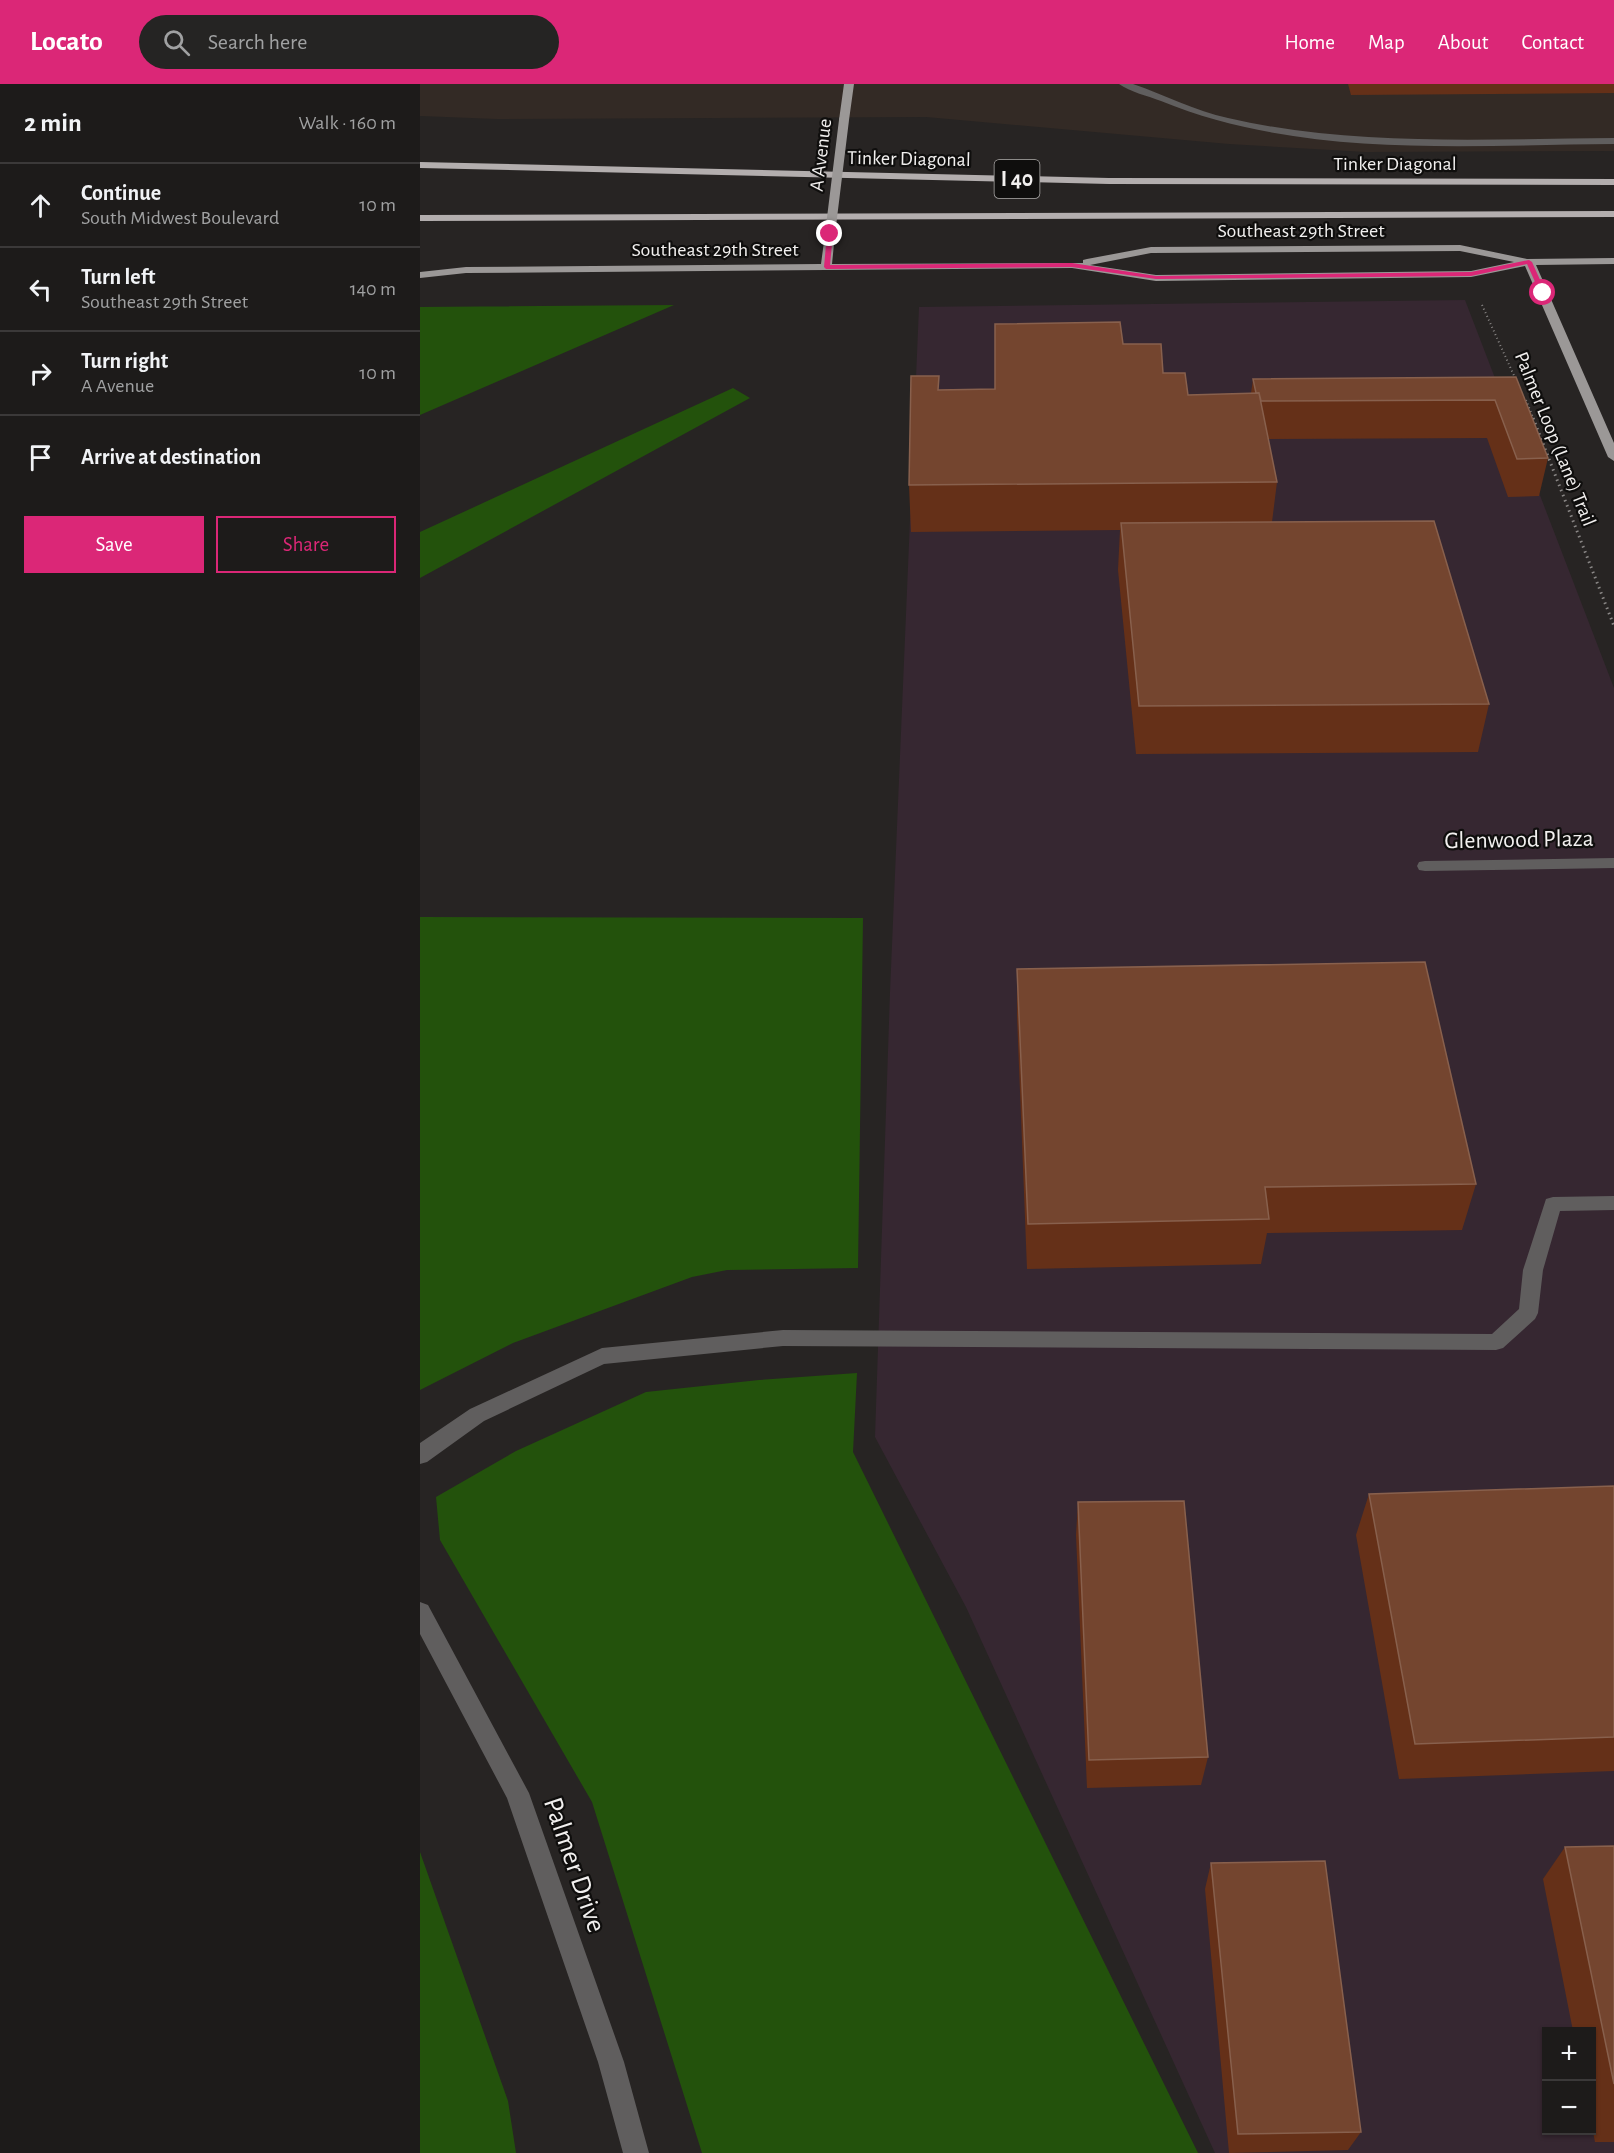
<!DOCTYPE html>
<html lang="en">
<head>
<meta charset="utf-8">
<style>
	body { margin:0; font-family:"Alegreya Sans",sans-serif; background:#252423; color:#f1f3f6 }
	.controls { position:absolute; right:18px; bottom:18px; display:grid; overflow:hidden; border-radius:0px; box-shadow:0 2px 4px #0004 }
	.controls button { width:54px; height:54px; display:grid; place-items:center; padding:0; border:0; border-bottom:2px solid #3b3939; background:#1d1b1a; color:#f1f3f6; font:30px sans-serif }
	.stop { position:absolute; width:18px; height:18px; margin:-14px; border:4px solid #db2777; border-radius:50%; background:#fff }
	.stop.end { background:#db2777; border-color:#fff; box-shadow:0 2px 6px #0008 }
	.list { margin:0; padding:0; list-style:none }
	h2 { display:flex; justify-content:space-between; align-items:center; height:78px; margin:0; padding:0 24px; font-size:26px }
	h2 small { font-size:20px; font-weight:400; color:#a0a1a2 }
	.list li { display:grid; grid-template-columns:39px 1fr auto; gap:18px; align-items:center; box-sizing:border-box; height:84px; padding:0 24px; border-top:2px solid #3b3939 }
	.list b { display:block; font-size:22px; white-space:nowrap }
	.list p { margin:0; font-size:20px; white-space:nowrap; color:#a0a1a2 }
	.list em { font-size:20px; font-style:normal; color:#a0a1a2 }
	.actions { display:flex; gap:12px; padding:18px 24px }
	.actions a { flex:1; padding:14px 0; border:2px solid #db2777; border-radius:0px; text-align:center; font-size:21px; color:#db2777 }
	.actions .main { background:#db2777; color:#fff }
	.icon { flex:none; width:33px; height:33px; fill:none; stroke:currentColor; stroke-width:2; stroke-linecap:round; stroke-linejoin:round }
	.map { position:relative; flex:none; width:1194px; height:2069px; overflow:hidden }
	header { display:flex; align-items:center; gap:36px; box-sizing:border-box; height:84px; padding:0 30px; background:#db2777; color:#fff }
	header strong { font-size:28px }
	nav { display:flex; gap:33px; margin-inline-start:auto; font-size:21px }
	.search { width:420px; height:54px; background:#252423; display:flex; align-items:center; gap:15px; box-sizing:border-box; padding:0 21px; border-radius:33px; color:#a0a1a2; font-size:22px }
	main { display:flex }
	aside { flex:1; background:#1d1b1a }
	.map>svg:first-child { display:block }
	.commercial { fill:#362731; fill-rule:evenodd }
	.built { fill:#332a25 }
	.green { fill:#23520c }
	.lines { fill:none; stroke-linecap:round; stroke-linejoin:round }
	.path-far1 { stroke:#8a8786; stroke-width:2; stroke-dasharray:1 3; stroke-linecap:butt }
	.path { stroke:#8a8786; stroke-width:3; stroke-dasharray:1.5 4; stroke-linecap:butt }
	.minor { fill:#605e5e; fill-rule:evenodd }
	.major { fill:#9b9897; fill-rule:evenodd }
	.highway { fill:#b3aeae; fill-rule:evenodd }
	.major-bridge { stroke:#9b9897; stroke-width:10 }
	.wall { fill:#653018 }
	.building { fill:#74452f; stroke:#88604d; stroke-width:1.5 }
	.route { fill:#db2777 }
	.labels { text-anchor:middle; dominant-baseline:central; stroke-width:4.5; stroke-linejoin:round; paint-order:stroke }
	.far-street-label { font-size:20px; fill:#f2f0ef; stroke:#0f0e0d }
	.shield { fill:#0f0e0d; stroke:#aeacab; stroke-width:1.5 }
	.shield-label { font-size:22px; font-weight:bold; fill:#f2f0ef }
	.street-label { font-size:24px; fill:#f2f0ef; stroke:#0f0e0d }
	.near-street-label { font-size:28px; fill:#f2f0ef; stroke:#0f0e0d }
</style>
</head>
<body>
<header>
<strong>Locato</strong>
<div class="search"><svg class="icon" aria-label="search" viewBox="0 0 24 24"><circle cx="10" cy="10" r="6"/><path d="M15 15l6 6"/></svg>Search here</div>
<nav><a>Home</a><a>Map</a><a>About</a><a>Contact</a></nav>
</header>
<main>
<aside>
<h2>2 min<small>Walk · 160 m</small></h2>
<ul class="list">
<li><svg class="icon" aria-label="ahead" viewBox="0 0 24 24"><path d="M12 20V5M6 11l6-6 6 6"/></svg><div><b>Continue</b><p>South Midwest Boulevard</p></div><em>10 m</em></li>
<li><svg class="icon" aria-label="left" viewBox="0 0 24 24"><path d="M17 20v-9H6M10 6l-5 5 5 5"/></svg><div><b>Turn left</b><p>Southeast 29th Street</p></div><em>140 m</em></li>
<li><svg class="icon" aria-label="right" viewBox="0 0 24 24"><path d="M7 20v-9h11M14 6l5 5-5 5"/></svg><div><b>Turn right</b><p>A Avenue</p></div><em>10 m</em></li>
<li><svg class="icon" aria-label="arrive" viewBox="0 0 24 24"><path d="M6 21V4h12l-3 4 3 4H6"/></svg><div><b>Arrive at destination</b></div></li>
</ul>
<div class="actions"><a class="main">Save</a><a>Share</a></div>
</aside>
<div class="map">
<svg width="1194" height="2069" viewBox="0 0 1194 2069">
	<rect width="100%" height="100%" fill="#272423"/>
	<path class="commercial" d="M 1045,216 L 1194,604 L 1194,2069 L 795,2069 L 546,1523 L 455,1353 L 470,908 L 499,223 ZM 1126,1948 L 1172,1948 L 1172,2046 L 1126,2046 Z"/>
	<path class="built" d="M 0,0 L 1194,0 L 1194,67 L 946,68 L 809,60 L 506,33 L 77,35 L 0,32 Z"/>
	<path class="green" d="M 254,221 L 0,331 L 0,223 Z
		M 313,304 L 330,314 L 0,494 L 0,448 Z
		M 0,833 L 443,834 L 438,1184 L 307,1186 L 272,1193 L 93,1259 L 0,1306 Z
		M 437,1289 L 433,1368 L 778,2069 L 282,2069 L 172,1718 L 20,1456 L 16,1413 L 96,1367 L 226,1308 L 339,1296 Z
		M 0,1768 L 88,2017 L 96,2069 L 0,2069 Z"/>
	<g class="lines">
		<path class="path-far1" d="M 1062,221 L 1096,296
			M 1106,316 L 1114,336"/>
		<path class="path" d="M 1113,334 L 1194,542"/>
		<path class="minor" d="M 699,0 L 713,0 C 745,11 775,27 808,34 C 934,63 1066,55 1194,54 L 1194,60 C 1044,61 883,75 741,17 C 728,12 710,8 699,0 Z
			M 1194,774 L 1194,784 L 1005,787 L 999,786 L 997,782 L 999,778 L 1005,777 Z
			M 1194,1112 L 1194,1126 L 1140,1127 L 1123,1186 L 1118,1229 L 1115,1235 L 1083,1264 L 1076,1266 L 363,1262 L 184,1280 L 64,1337 L 7,1378 L 0,1380 L 0,1359 L 50,1325 L 182,1264 L 363,1246 L 1072,1250 L 1099,1225 L 1103,1186 L 1126,1115 L 1133,1113 Z
			M 0,1518 L 8,1521 L 109,1709 L 204,1978 L 229,2069 L 203,2069 L 178,1978 L 87,1714 L 0,1550 Z"/>
		<path class="major" d="M 424,0 L 434,0 L 429,36 L 424,39 L 419,36 Z
			M 410,147 L 415,150 L 412,180 L 663,179 L 663,176 L 667,175 L 731,163 L 1040,161 L 1107,175 L 1194,174 L 1194,180 L 1116,181 L 1194,359 L 1194,377 L 1188,373 L 1105,182 L 1051,193 L 736,197 L 652,184 L 46,189 L 0,194 L 0,188 L 46,183 L 401,180 L 405,150 ZM 1040,167 L 1094,178 L 1051,187 L 736,191 L 670,181 L 731,169 Z"/>
		<path class="highway" d="M 0,78 L 689,94 L 1194,95 L 1194,101 L 689,100 L 0,84 Z
			M 1194,127 L 1194,133 L 0,137 L 0,131 Z"/>
		<path class="major-bridge" d="M 410,150 L 424,36"/>
	</g>
	<path class="wall" d="M 928,0 L 1194,0 L 1194,9 L 931,11 Z
		M 703,260 L 743,289 L 768,311 L 831,309 L 833,295 L 1096,293 L 1128,374 L 1119,412 L 1088,413 L 1067,354 L 848,355 L 857,398 L 852,438 L 1069,620 L 1058,668 L 716,670 L 698,486 L 700,446 L 491,448 L 489,401 L 519,306 L 575,305 Z
		M 597,885 L 1056,1100 L 1042,1146 L 847,1149 L 841,1180 L 607,1185 L 597,932 Z
		M 1194,1402 L 1194,1687 L 979,1695 L 936,1451 L 949,1410 Z
		M 658,1418 L 788,1673 L 781,1701 L 667,1704 L 656,1451 Z
		M 1194,1762 L 1194,2058 L 1175,2058 L 1172,2043 L 1172,1947 L 1153,1947 L 1123,1795 L 1145,1763 Z
		M 791,1779 L 941,2048 L 928,2066 L 809,2069 L 785,1805 Z"/>
	<path class="building" d="M 700,238 L 703,260 L 741,260 L 743,289 L 765,289 L 768,311 L 839,309 L 857,398 L 489,401 L 491,292 L 519,292 L 518,306 L 575,305 L 575,240 Z
		M 1096,293 L 1128,374 L 1097,375 L 1075,316 L 841,317 L 839,309 L 836,309 L 833,295 Z
		M 1014,437 L 1069,620 L 719,622 L 701,439 Z
		M 1005,878 L 1056,1100 L 845,1103 L 849,1135 L 608,1140 L 597,885 Z
		M 1194,1402 L 1194,1653 L 995,1660 L 949,1410 Z
		M 764,1417 L 788,1673 L 669,1676 L 658,1418 Z
		M 1194,1762 L 1194,2000 L 1145,1763 Z
		M 905,1777 L 941,2048 L 818,2050 L 791,1779 Z"/>
	<path class="route" d="M 410,148 L 413,150 L 410,181 L 652,179 L 736,192 L 1051,188 L 1109,176 L 1112,178 L 1126,209 L 1123,211 L 1120,209 L 1107,180 L 1051,192 L 736,195 L 652,183 L 406,185 L 404,183 L 407,150 Z"/>
	<g class="labels">
		<g class="far-street-label">
			<text transform="translate(401 71) rotate(-83)">A Avenue</text>
			<text transform="translate(489 75) rotate(1)">Tinker Diagonal</text>
			<text x="975" y="80">Tinker Diagonal</text>
			<text x="881" y="147">Southeast 29th Street</text>
			<text x="295" y="166">Southeast 29th Street</text>
			<text transform="translate(1135 355) rotate(68)">Palmer Loop (Lane) Trail</text>
		</g>
		<rect class="shield" x="574.5" y="76" width="45" height="38" rx="4.5"/>
		<g class="shield-label">
			<text x="597" y="95">I 40</text>
		</g>
		<g class="street-label">
			<text transform="translate(1099 756) rotate(-1)">Glenwood Plaza</text>
		</g>
		<g class="near-street-label">
			<text transform="translate(154 1781) rotate(71)">Palmer Drive</text>
		</g>
	</g>
</svg>
<div class="controls">
<button>+</button>
<button>−</button>
</div>
<div class="stop" style="left:1123px;top:209px"></div>
<div class="stop end" style="left:410px;top:150px"></div>
</div>
</main>
</body>
</html>
